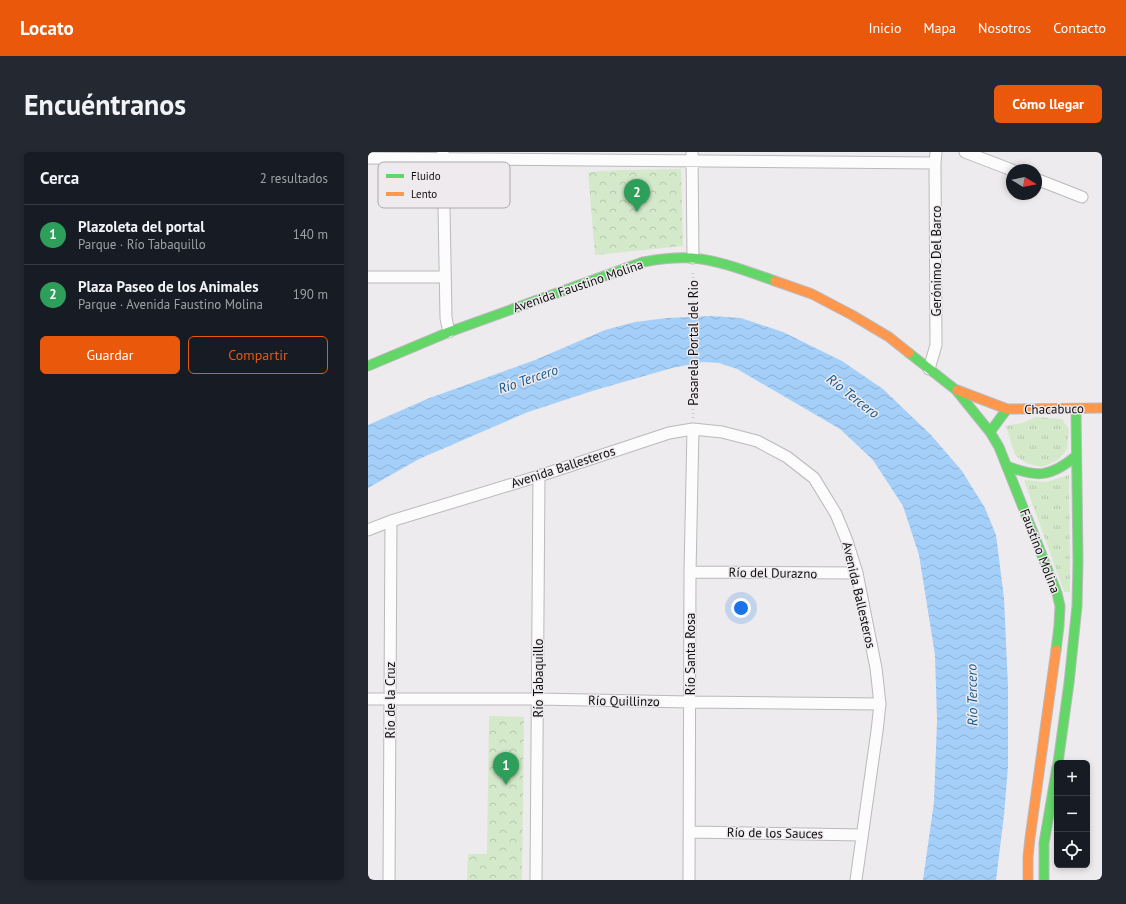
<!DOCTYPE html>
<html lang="es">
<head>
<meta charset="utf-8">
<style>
	body { margin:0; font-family:"PT Sans",sans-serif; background:#242831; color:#f1f3f6 }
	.controls { position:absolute; right:12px; bottom:12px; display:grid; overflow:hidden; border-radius:6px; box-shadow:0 2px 6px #0003 }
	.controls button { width:36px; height:36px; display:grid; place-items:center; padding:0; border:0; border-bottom:1px solid #363941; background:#171b24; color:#f1f3f6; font:20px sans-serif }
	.compass { position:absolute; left:638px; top:12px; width:36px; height:36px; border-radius:50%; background:#171b24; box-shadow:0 2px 6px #0003; rotate:100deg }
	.you { position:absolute; left:373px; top:456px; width:14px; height:14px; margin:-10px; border:3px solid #fff; border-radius:50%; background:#1a73e8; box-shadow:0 0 0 6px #1a73e833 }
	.badge { display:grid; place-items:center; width:26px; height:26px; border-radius:50%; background:#ea580c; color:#fff; font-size:13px; font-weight:700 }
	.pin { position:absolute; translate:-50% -33px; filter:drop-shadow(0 1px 2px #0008) }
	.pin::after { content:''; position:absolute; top:21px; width:14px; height:12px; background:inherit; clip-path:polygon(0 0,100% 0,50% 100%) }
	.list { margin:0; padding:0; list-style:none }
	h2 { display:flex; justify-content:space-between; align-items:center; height:52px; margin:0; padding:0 16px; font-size:17px }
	h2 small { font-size:13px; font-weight:400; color:#9ea1a6 }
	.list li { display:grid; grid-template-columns:26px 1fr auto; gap:12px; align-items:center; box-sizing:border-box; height:60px; padding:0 16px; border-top:1px solid #363941 }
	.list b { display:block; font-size:15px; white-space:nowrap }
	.list p { margin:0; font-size:13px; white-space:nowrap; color:#9ea1a6 }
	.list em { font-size:13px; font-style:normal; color:#9ea1a6 }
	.actions { display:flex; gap:8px; padding:12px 16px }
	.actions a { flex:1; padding:9px 0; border:1px solid #ea580c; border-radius:6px; text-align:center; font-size:14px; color:#ea580c }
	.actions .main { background:#ea580c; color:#fff }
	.icon { flex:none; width:22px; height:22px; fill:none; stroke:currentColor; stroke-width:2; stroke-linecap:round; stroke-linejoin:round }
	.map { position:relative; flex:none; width:734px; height:728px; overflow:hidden; border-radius:6px }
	header { display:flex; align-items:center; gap:24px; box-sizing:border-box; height:56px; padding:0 20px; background:#ea580c; color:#fff }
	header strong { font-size:19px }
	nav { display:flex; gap:22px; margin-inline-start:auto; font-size:14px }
	.intro { display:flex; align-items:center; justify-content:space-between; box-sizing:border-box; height:96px; padding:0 24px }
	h1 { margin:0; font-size:28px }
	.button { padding:10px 18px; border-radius:6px; background:#ea580c; color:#fff; font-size:14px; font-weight:700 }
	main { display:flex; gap:24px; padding:0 24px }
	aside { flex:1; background:#171b24; border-radius:6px; box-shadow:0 2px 6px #0003 }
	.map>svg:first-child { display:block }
	.grass { fill:url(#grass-tufts) }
	.park { fill:url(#park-crowns) }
	.water { fill:url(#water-waves) }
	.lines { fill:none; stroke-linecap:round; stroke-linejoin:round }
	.street-casing { stroke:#bab9bb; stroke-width:13 }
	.fast-casing { stroke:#bab9bb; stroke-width:11 }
	.slow-casing { stroke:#bab9bb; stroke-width:11 }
	.path { stroke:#cbcacb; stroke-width:2.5; stroke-dasharray:1 3; stroke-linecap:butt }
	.street { stroke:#fcfcfc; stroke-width:11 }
	.fast { stroke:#63d668; stroke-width:9 }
	.slow { stroke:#ff974d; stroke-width:9 }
	.labels { text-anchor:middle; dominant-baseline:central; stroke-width:3; stroke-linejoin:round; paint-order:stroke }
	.street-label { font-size:13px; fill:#0f0e0f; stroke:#eeeaee }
	.water-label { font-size:14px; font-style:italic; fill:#14588d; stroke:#eeeaee }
	.key { fill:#eeeaee; stroke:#aba8ab; stroke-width:1 }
	.key-label { font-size:11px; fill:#0f0e0f }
</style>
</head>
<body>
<header>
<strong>Locato</strong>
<nav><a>Inicio</a><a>Mapa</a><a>Nosotros</a><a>Contacto</a></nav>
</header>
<div class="intro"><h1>Encuéntranos</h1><a class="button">Cómo llegar</a></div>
<main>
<aside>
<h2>Cerca<small>2 resultados</small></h2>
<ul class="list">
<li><span class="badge" style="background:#2e9e5b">1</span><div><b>Plazoleta del portal</b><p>Parque · Río Tabaquillo</p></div><em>140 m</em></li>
<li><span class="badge" style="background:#2e9e5b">2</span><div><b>Plaza Paseo de los Animales</b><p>Parque · Avenida Faustino Molina</p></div><em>190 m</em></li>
</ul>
<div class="actions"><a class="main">Guardar</a><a>Compartir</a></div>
</aside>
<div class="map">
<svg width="734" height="728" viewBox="0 0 734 728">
	<defs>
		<pattern id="grass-tufts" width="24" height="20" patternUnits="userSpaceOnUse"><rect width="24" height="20" fill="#d4e9ca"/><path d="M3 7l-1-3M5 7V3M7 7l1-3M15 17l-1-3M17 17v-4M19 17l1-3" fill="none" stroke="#b5c7ac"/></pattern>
		<pattern id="park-crowns" width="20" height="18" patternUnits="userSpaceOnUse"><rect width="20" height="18" fill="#d4e9ca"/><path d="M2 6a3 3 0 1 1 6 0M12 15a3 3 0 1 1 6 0" fill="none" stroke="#b5c7ac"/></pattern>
		<pattern id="water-waves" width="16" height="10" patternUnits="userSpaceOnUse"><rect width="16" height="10" fill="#a4cff9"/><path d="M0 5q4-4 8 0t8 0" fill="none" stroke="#8cb1d4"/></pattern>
	</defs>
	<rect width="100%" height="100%" fill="#edebed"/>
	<path class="grass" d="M 668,265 L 694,267 L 701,277 L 699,297 L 690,308 L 674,315 L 658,311 L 647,303 L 638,274 L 654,271 Z
		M 701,323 L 702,440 L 696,440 L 656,328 L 679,330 Z"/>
	<path class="park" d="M 313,17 L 315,94 L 227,103 L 220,20 L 255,18 Z
		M 121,564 L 156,565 L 154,728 L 99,728 L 100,702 L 119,702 Z"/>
	<path class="water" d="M 343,164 L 373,166 L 415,180 L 474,209 L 515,237 L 563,283 L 594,319 L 617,356 L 628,383 L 636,446 L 640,535 L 640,615 L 636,663 L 628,728 L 555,728 L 566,650 L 569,569 L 567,503 L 551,403 L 535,354 L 505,308 L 472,277 L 369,217 L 351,211 L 335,210 L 304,216 L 224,239 L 160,260 L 51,307 L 0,336 L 0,273 L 59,247 L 167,208 L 237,178 L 267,170 L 299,166 Z"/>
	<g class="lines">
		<defs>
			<path id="street" d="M 75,0 L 78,166 L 81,180
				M 324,0 L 325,106
				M 597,0 L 644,18
				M 0,6 L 567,11
				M 668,27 L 714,45
				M 0,125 L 77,125
				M 561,217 L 568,193 L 567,11 L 568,0
				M 0,378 L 23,369 L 171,324 L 301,281 L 325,277 L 354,280 L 389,289 L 419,305 L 446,326 L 468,362 L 479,389 L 489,421 L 508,516 L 512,552 L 509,579 L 488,728
				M 322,420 L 489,421
				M 0,547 L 170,547 L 322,550 L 512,552
				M 321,680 L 494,683
				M 21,728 L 23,369
				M 168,728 L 171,324
				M 321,728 L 322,420 L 325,277"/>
			<path id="fast" d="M 541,201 L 588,238 L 622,280 L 631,295 L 689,441 L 692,454 L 691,474 L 688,498
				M 0,214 L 81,180 L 275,110 C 291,107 307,105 324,106 C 351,108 381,120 407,129
				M 622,280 L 639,257
				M 639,314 C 669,326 683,325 708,304
				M 690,611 L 701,531 L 709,454 L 710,409 L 708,257
				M 676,728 L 676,691 L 689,615"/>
			<path id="slow" d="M 407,129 L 444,142 L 484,163 L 521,185 L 541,201
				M 589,238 L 639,257 L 734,256
				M 660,728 L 660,705 L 662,686 L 688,498"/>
		</defs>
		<use href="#street" class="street-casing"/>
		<use href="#fast" class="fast-casing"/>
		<use href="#slow" class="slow-casing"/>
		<path class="path" d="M 325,121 L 325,266"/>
		<use href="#street" class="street"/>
		<use href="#fast" class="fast"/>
		<use href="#slow" class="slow"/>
	</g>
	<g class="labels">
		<g class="street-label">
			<text transform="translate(568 109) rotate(-90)">Gerónimo Del Barco</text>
			<text transform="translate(210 134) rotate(-19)">Avenida Faustino Molina</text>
			<text transform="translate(325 191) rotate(-90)">Pasarela Portal del Rio</text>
			<text transform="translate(686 257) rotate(-1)">Chacabuco</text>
			<text transform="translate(195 315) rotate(-18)">Avenida Ballesteros</text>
			<text transform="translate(672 399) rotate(69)">Faustino Molina</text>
			<text transform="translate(405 421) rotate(1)">Río del Durazno</text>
			<text transform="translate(491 443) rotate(77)">Avenida Ballesteros</text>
			<text transform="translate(322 502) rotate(-90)">Río Santa Rosa</text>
			<text transform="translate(170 526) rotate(-90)">Río Tabaquillo</text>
			<text transform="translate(22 548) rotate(-90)">Río de la Cruz</text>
			<text transform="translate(256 549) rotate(1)">Río Quillinzo</text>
			<text transform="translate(407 681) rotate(1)">Río de los Sauces</text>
		</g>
		<g class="water-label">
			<text transform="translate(160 227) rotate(-19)">Río Tercero</text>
			<text transform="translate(485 244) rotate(38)">Río Tercero</text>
			<text transform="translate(604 543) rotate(-91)">Río Tercero</text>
		</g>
	</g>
	<rect x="10" y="10" width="132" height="46" rx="6" class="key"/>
	<rect x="18" y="22" width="18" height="4" fill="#63d668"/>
	<rect x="18" y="40" width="18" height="4" fill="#ff974d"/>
	<g class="key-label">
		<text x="43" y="28">Fluido</text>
		<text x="43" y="46">Lento</text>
	</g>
</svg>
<div class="controls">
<button>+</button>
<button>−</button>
<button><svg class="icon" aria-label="locate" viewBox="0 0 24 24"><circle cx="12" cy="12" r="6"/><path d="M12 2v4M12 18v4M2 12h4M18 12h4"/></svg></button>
</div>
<svg class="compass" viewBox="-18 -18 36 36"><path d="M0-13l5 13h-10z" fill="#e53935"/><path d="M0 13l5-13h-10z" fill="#9ea1a6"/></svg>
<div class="you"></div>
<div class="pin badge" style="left:138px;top:633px;background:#2e9e5b">1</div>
<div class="pin badge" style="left:269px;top:60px;background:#2e9e5b">2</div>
</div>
</main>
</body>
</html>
